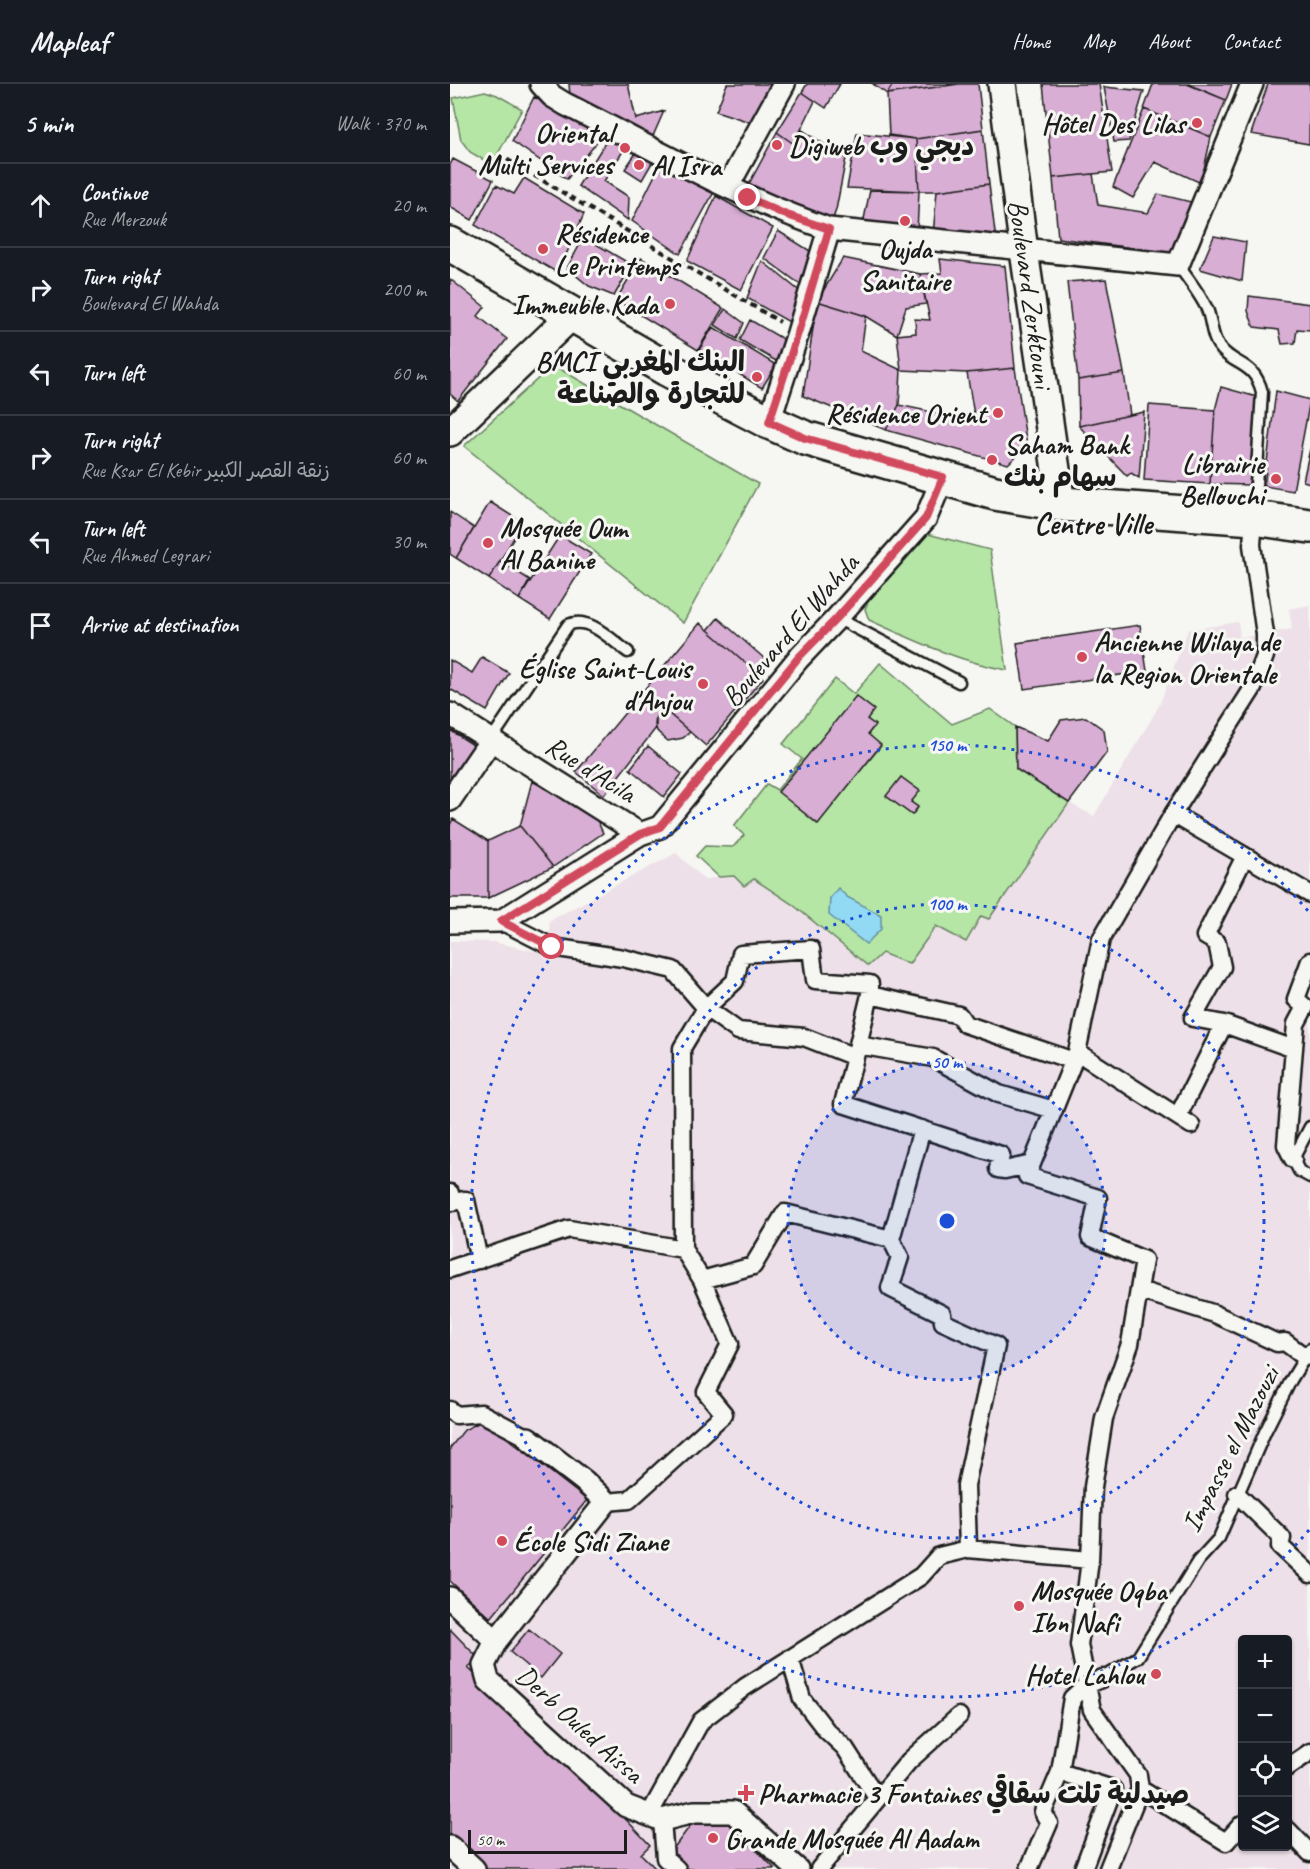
<!DOCTYPE html>
<html lang="en">
<head>
<meta charset="utf-8">
<style>
	body { margin:0; font-family:Caveat,"Playpen Sans Arabic",sans-serif; background:#20242c; color:#f1f3f6 }
	.controls { position:absolute; right:18px; bottom:18px; display:grid; overflow:hidden; border-radius:6px; box-shadow:0 2px 4px #0004 }
	.controls button { width:54px; height:54px; display:grid; place-items:center; padding:0; border:0; border-bottom:2px solid #363941; background:#171b24; color:#f1f3f6; font:30px sans-serif }
	.scale { position:absolute; left:18px; bottom:15px; width:159px; box-sizing:border-box; padding-left:6px; border:3px solid #1c1c1c; border-top:0; font-size:16px; line-height:21px; white-space:nowrap; color:#1c1c1c; -webkit-text-stroke:4px #f6f6f2; paint-order:stroke }
	.stop { position:absolute; width:18px; height:18px; margin:-14px; border:4px solid #d1495b; border-radius:50%; background:#fff }
	.stop.end { background:#d1495b; border-color:#fff; box-shadow:0 2px 6px #0008 }
	.list { margin:0; padding:0; list-style:none }
	h2 { display:flex; justify-content:space-between; align-items:center; height:78px; margin:0; padding:0 24px; font-size:26px }
	h2 small { font-size:20px; font-weight:400; color:#9ea1a6 }
	.list li { display:grid; grid-template-columns:39px 1fr auto; gap:18px; align-items:center; box-sizing:border-box; height:84px; padding:0 24px; border-top:2px solid #363941 }
	.list b { display:block; font-size:22px; white-space:nowrap }
	.list p { margin:0; font-size:20px; white-space:nowrap; color:#9ea1a6 }
	.list em { font-size:20px; font-style:normal; color:#9ea1a6 }
	.icon { flex:none; width:33px; height:33px; fill:none; stroke:currentColor; stroke-width:2; stroke-linecap:round; stroke-linejoin:round }
	.map { position:relative; flex:none; width:860px; height:1785px; overflow:hidden }
	header { display:flex; align-items:center; gap:36px; box-sizing:border-box; height:84px; padding:0 30px; background:#171b24; border-bottom:2px solid #363941 }
	header strong { font-size:28px }
	nav { display:flex; gap:33px; margin-inline-start:auto; font-size:21px }
	main { display:flex }
	aside { flex:1; background:#171b24 }
	.map>svg:first-child { display:block }
	.built { fill:#ede0e9; fill-rule:evenodd }
	.green { fill:#b5e6a6; stroke:#688161; stroke-width:1.5; fill-rule:evenodd }
	.water { fill:#92daf4; stroke:#638e9e; stroke-width:1.5 }
	.building { fill:#d8aed4; stroke:#1c1c1c; stroke-width:1.5 }
	.lines { fill:none; stroke-linecap:round; stroke-linejoin:round }
	.service-casing { stroke:#1c1c1c; stroke-width:15 }
	.pedestrian-casing { stroke:#1c1c1c; stroke-width:21 }
	.minor-casing { stroke:#1c1c1c; stroke-width:26 }
	.tertiary-casing { stroke:#1c1c1c; stroke-width:32 }
	.primary-casing { stroke:#1c1c1c; stroke-width:38 }
	.path { stroke:#1c1c1c; stroke-width:4; stroke-dasharray:6 4.5; stroke-linecap:butt }
	.service { stroke:#f6f6f2; stroke-width:10 }
	.pedestrian { stroke:#f6f6f2; stroke-width:16 }
	.minor { stroke:#f6f6f2; stroke-width:21 }
	.tertiary { stroke:#f6f6f2; stroke-width:27 }
	.primary { stroke:#f6f6f2; stroke-width:33 }
	.route { stroke:#d1495b; stroke-width:8 }
	.ring { fill:none; stroke:#1d4ed8; stroke-width:3; stroke-dasharray:3 6 }
	.poi-dot { fill:#d1495b; stroke:#f6f6f2; stroke-width:2 }
	.labels { text-anchor:middle; dominant-baseline:central; stroke-width:6; stroke-linejoin:round; paint-order:stroke }
	.poi-label { font-size:28px; font-weight:bold; fill:#1c1c1c; stroke:#f6f6f2; text-anchor:start }
	.street-label { font-size:28px; fill:#1c1c1c; stroke:#f6f6f2 }
	.neighbourhood-label { font-size:30px; font-weight:bold; fill:#1c1c1c; stroke:#f6f6f2 }
	.centre { fill:#1d4ed8; stroke:#f6f6f2; stroke-width:3 }
	.ring-label { font-size:18px; text-anchor:middle; font-weight:bold; fill:#1d4ed8; stroke:#f6f6f2; stroke-width:6; stroke-linejoin:round; paint-order:stroke }
</style>
</head>
<body>
<header>
<strong>Mapleaf</strong>
<nav><a>Home</a><a>Map</a><a>About</a><a>Contact</a></nav>
</header>
<main>
<aside>
<h2>5 min<small>Walk · 370 m</small></h2>
<ul class="list">
<li><svg class="icon" aria-label="ahead" viewBox="0 0 24 24"><path d="M12 20V5M6 11l6-6 6 6"/></svg><div><b>Continue</b><p>Rue Merzouk</p></div><em>20 m</em></li>
<li><svg class="icon" aria-label="right" viewBox="0 0 24 24"><path d="M7 20v-9h11M14 6l5 5-5 5"/></svg><div><b>Turn right</b><p>Boulevard El Wahda</p></div><em>200 m</em></li>
<li><svg class="icon" aria-label="left" viewBox="0 0 24 24"><path d="M17 20v-9H6M10 6l-5 5 5 5"/></svg><div><b>Turn left</b></div><em>60 m</em></li>
<li><svg class="icon" aria-label="right" viewBox="0 0 24 24"><path d="M7 20v-9h11M14 6l5 5-5 5"/></svg><div><b>Turn right</b><p>Rue Ksar El Kebir زنقة القصر الكبير</p></div><em>60 m</em></li>
<li><svg class="icon" aria-label="left" viewBox="0 0 24 24"><path d="M17 20v-9H6M10 6l-5 5 5 5"/></svg><div><b>Turn left</b><p>Rue Ahmed Legrari</p></div><em>30 m</em></li>
<li><svg class="icon" aria-label="arrive" viewBox="0 0 24 24"><path d="M6 21V4h12l-3 4 3 4H6"/></svg><div><b>Arrive at destination</b></div></li>
</ul>
</aside>
<div class="map">
<svg width="860" height="1785" viewBox="0 0 860 1785">
	<rect width="100%" height="100%" fill="#f6f6f2"/>
	<filter id="ink" filterUnits="userSpaceOnUse"><feTurbulence type="fractalNoise" baseFrequency=".0167" numOctaves="2"/><feDisplacementMap in="SourceGraphic" scale="12" xChannelSelector="R" yChannelSelector="G"/><feConvolveMatrix kernelMatrix="1 2 1 2 8 2 1 2 1" color-interpolation-filters="sRGB"/></filter>
	<g filter="url(#ink)">
		<path class="built" d="M 860,521 L 860,1785 L 0,1785 L 0,857 L 43,858 L 102,871 L 99,837 L 226,769 L 254,795 L 284,792 L 294,802 L 304,795 L 342,820 L 432,869 L 459,879 L 486,842 L 531,832 L 539,835 L 619,719 L 644,732 L 709,622 L 738,546 L 788,538 L 790,554 L 842,545 L 839,525 ZM 792,1556 L 838,1556 L 838,1762 L 792,1762 Z"/>
		<path class="green" d="M 35,7 L 47,11 L 72,25 L 42,81 L 20,68 L 11,56 L 3,14 Z
			M 103,281 L 308,400 L 233,539 L 14,362 Z
			M 474,449 L 540,466 L 557,586 C 509,578 464,556 419,536 L 415,525 L 418,518 Z
			M 430,579 L 502,640 L 540,625 L 565,643 L 566,685 L 619,719 L 539,835 L 531,832 L 516,858 L 486,842 L 459,880 L 432,869 L 418,882 L 342,820 L 304,795 L 294,802 L 284,792 L 269,793 L 246,772 L 255,762 L 283,763 L 294,751 L 284,742 L 317,700 L 327,706 L 352,675 L 333,660 L 385,595 L 404,610 ZM 406,612 L 423,626 L 417,635 L 425,642 L 418,650 L 431,662 L 367,740 L 329,708 ZM 451,693 L 469,707 L 461,718 L 468,724 L 462,731 L 437,712 Z"/>
		<path class="water" d="M 388,804 L 397,813 L 431,831 L 431,845 L 416,860 L 379,831 L 380,814 Z"/>
		<path class="building" d="M 119,0 L 178,0 L 186,35 L 214,27 L 200,59 L 120,12 Z
			M 277,0 L 332,0 L 309,41 L 266,27 Z
			M 357,0 L 390,0 L 376,24 L 352,8 Z
			M 423,0 L 443,0 L 437,10 Z
			M 443,0 L 509,0 L 437,10 Z
			M 509,0 L 528,0 L 533,45 L 466,55 L 439,51 L 437,10 Z
			M 593,0 L 649,0 L 662,88 L 603,94 Z
			M 703,0 L 737,0 L 776,16 L 761,53 L 694,25 Z
			M 738,0 L 782,0 L 776,16 Z
			M 818,0 L 860,0 L 859,60 L 801,50 Z
			M 654,3 L 694,7 L 679,57 L 664,58 Z
			M 352,8 L 365,17 L 344,60 L 327,48 Z
			M 84,13 L 153,51 L 117,95 L 62,57 Z
			M 694,25 L 761,53 L 751,99 L 705,78 L 683,114 L 663,103 Z
			M 533,45 L 539,100 L 487,107 L 469,107 L 466,55 Z
			M 352,46 L 396,74 L 386,126 L 381,140 L 294,109 L 327,48 L 344,60 Z
			M 407,49 L 466,55 L 469,107 L 397,104 Z
			M 158,54 L 175,64 L 154,97 L 179,113 L 178,136 L 128,102 Z
			M 186,69 L 203,77 L 192,96 L 175,85 Z
			M 3,75 L 43,96 L 22,136 L 0,123 L 0,81 Z
			M 210,81 L 264,108 L 230,170 L 182,137 Z
			M 643,90 L 648,121 L 698,129 L 708,110 L 741,118 L 720,169 L 608,154 L 603,94 Z
			M 74,94 L 134,130 L 108,189 L 25,141 L 46,101 L 64,110 Z
			M 539,100 L 546,157 L 483,151 L 487,107 Z
			M 420,106 L 469,107 L 467,148 L 413,140 Z
			M 266,112 L 323,144 L 291,206 L 237,177 Z
			M 328,147 L 365,170 L 354,203 L 314,174 Z
			M 764,152 L 796,158 L 792,197 L 750,185 Z
			M 134,153 L 182,181 L 164,212 L 139,202 L 117,184 Z
			M 191,174 L 273,224 L 248,266 L 166,216 Z
			M 393,174 L 470,190 L 476,220 L 456,223 L 447,251 L 416,232 L 367,217 Z
			M 490,175 L 555,182 L 565,284 L 517,289 L 451,286 L 447,251 L 466,249 L 465,235 L 480,236 L 470,190 L 492,189 Z
			M 312,177 L 352,209 L 341,239 L 297,214 Z
			M 0,195 L 35,223 L 28,232 L 57,255 L 8,317 L 0,310 Z
			M 656,195 L 674,289 L 628,296 L 617,198 Z
			M 799,212 L 860,220 L 860,246 L 847,245 L 845,259 L 832,260 L 829,246 L 804,243 L 798,227 Z
			M 367,217 L 416,232 L 411,267 L 451,286 L 449,321 L 436,346 L 353,312 Z
			M 275,225 L 294,239 L 287,255 L 265,241 Z
			M 300,236 L 338,258 L 326,277 L 290,256 Z
			M 263,243 L 326,281 L 312,304 L 249,266 Z
			M 565,284 L 577,362 L 558,380 L 436,346 L 449,321 L 525,337 L 517,289 Z
			M 674,289 L 680,331 L 629,342 L 628,296 Z
			M 771,303 L 807,313 L 799,401 L 760,400 L 765,326 Z
			M 826,307 L 860,316 L 843,407 L 814,402 Z
			M 699,321 L 765,326 L 760,400 L 694,396 Z
			M 694,328 L 689,394 L 681,389 L 677,392 L 629,342 Z
			M 860,365 L 860,399 L 853,397 Z
			M 40,418 L 73,439 L 39,495 L 6,474 Z
			M 0,428 L 24,444 L 6,474 L 0,470 Z
			M 110,451 L 141,470 L 100,535 L 69,515 Z
			M 50,477 L 80,496 L 69,515 L 39,495 Z
			M 268,534 L 315,575 L 305,587 L 258,546 Z
			M 250,539 L 313,594 L 256,662 L 193,607 Z
			M 690,541 L 697,587 L 574,605 L 567,559 Z
			M 32,573 L 59,589 L 37,627 L 0,605 L 0,576 L 22,589 Z
			M 193,607 L 211,623 L 206,632 L 206,644 L 154,711 L 126,688 Z
			M 406,612 L 424,626 L 417,635 L 425,641 L 418,650 L 431,661 L 368,740 L 328,708 Z
			M 211,623 L 240,648 L 233,654 L 218,657 L 212,652 L 207,647 L 205,641 L 206,632 Z
			M 636,633 L 654,646 L 657,668 L 619,719 L 566,685 L 565,643 L 598,657 L 611,636 Z
			M 0,646 L 28,664 L 0,707 Z
			M 198,662 L 232,690 L 214,713 L 180,685 Z
			M 451,693 L 470,707 L 461,718 L 468,723 L 462,731 L 436,712 Z
			M 82,697 L 144,730 L 153,749 L 103,783 L 70,742 Z
			M 3,735 L 38,757 L 38,814 L 0,814 L 0,741 Z
			M 70,742 L 103,783 L 38,814 L 38,757 Z
			M 34,1336 L 137,1416 L 41,1534 L 0,1497 L 0,1364 L 14,1346 Z
			M 0,1545 L 28,1574 L 18,1584 L 135,1692 L 200,1761 L 191,1770 L 206,1785 L 32,1785 L 0,1755 Z
			M 79,1545 L 110,1570 L 91,1594 L 60,1568 Z
			M 276,1735 L 325,1785 L 239,1785 L 220,1769 L 243,1738 Z"/>
		<g class="lines">
			<defs>
				<path id="service" d="M 728,181 C 738,195 750,210 757,225 C 762,237 761,251 768,261 C 783,283 804,276 812,308 L 804,432
					M 387,534 L 509,598
					M 41,656 L 118,541 C 139,531 162,557 178,568
					M 860,1043 L 843,1075 L 849,1087 L 860,1093
					M 653,1594 L 688,1573 L 748,1477 L 769,1454 L 815,1348 L 841,1296 L 860,1265"/>
				<path id="pedestrian" d="M 723,730 L 860,810
					M 795,772 L 755,852 L 767,859 L 772,883 L 743,934 L 774,940 L 844,965
					M 51,837 L 102,863 L 173,874 L 223,886 L 256,924 L 288,947 L 354,953 L 405,973 L 420,911 L 420,900 L 365,896 L 361,865 L 291,870 L 285,897 L 256,924 L 232,964 L 233,1165 L 252,1196 L 280,1260 L 256,1308 L 274,1330 L 179,1416 L 156,1418
					M 420,911 L 509,931 L 515,940 L 624,977
					M 408,961 L 483,974 L 549,1010 L 604,1026
					M 627,968 L 741,1041
					M 405,973 L 393,1020 L 551,1071 L 548,1085 L 555,1086 L 582,1080
					M 728,1032 L 774,940
					M 472,1045 L 441,1155 L 450,1173 L 440,1204 L 492,1230 L 493,1238 L 546,1262 L 516,1401 L 518,1465 L 640,1476
					M 843,1075 L 836,1061 L 846,940 L 855,923 L 846,915 L 860,877
					M 0,1109 L 1,1118 L 16,1116 L 29,1176
					M 0,1185 L 119,1145 L 233,1165
					M 252,1196 L 303,1182 L 335,1129 L 441,1155
					M 689,1206 L 765,1230 L 827,1259 L 835,1258 L 855,1273
					M 0,1326 L 6,1331 L 31,1329 L 78,1354
					M 787,1410 L 832,1454 L 830,1462 L 860,1490
					M 340,1574 L 352,1615 L 376,1646 L 395,1664 L 427,1714
					M 838,1683 L 860,1668
					M 199,1731 L 251,1637 L 295,1603 L 471,1492 L 489,1472 L 518,1465
					M 212,1736 L 215,1774 L 227,1785
					M 792,1740 L 776,1758 L 690,1705 L 688,1691 L 642,1626 L 629,1561 L 640,1476 L 643,1403 L 654,1334 L 680,1260 L 694,1176 L 640,1153 L 648,1114 L 577,1092 L 627,968 L 651,855 L 723,730 L 803,604 L 815,572 L 815,550 L 802,461 L 804,434
					M 838,1746 L 860,1769
					M 369,1785 L 459,1677 L 509,1632
					M 579,1785 L 599,1739 L 593,1728 L 610,1688
					M 633,1785 L 663,1705 L 610,1688 L 622,1614 L 636,1601 L 653,1594
					M 658,1785 L 690,1705"/>
				<path id="minor" d="M 91,0 L 102,12 L 115,20 C 201,63 288,114 379,145 L 728,181 L 802,0
					M 278,102 L 334,0
					M 319,338 L 348,249 L 379,145
					M 0,630 L 190,750
					M 0,716 L 41,656
					M 0,838 L 51,837 L 190,750 L 210,743 L 348,575 L 387,534 L 476,434 L 493,393
					M 78,1354 L 134,1397 L 156,1418 L 46,1557 L 34,1581 L 38,1596 L 176,1722 L 212,1736 L 244,1728 L 283,1728 L 347,1785
					M 0,1514 L 46,1557
					M 0,1763 L 24,1785"/>
				<path id="tertiary" d="M 552,0 L 574,167 L 611,420
					M 0,348 L 123,230"/>
				<path id="primary" d="M 0,160 L 217,285 L 319,338 L 355,354 L 545,409 L 611,420 L 804,434 L 860,442"/>
			</defs>
			<use href="#service" class="service-casing"/>
			<use href="#pedestrian" class="pedestrian-casing"/>
			<use href="#minor" class="minor-casing"/>
			<use href="#tertiary" class="tertiary-casing"/>
			<use href="#primary" class="primary-casing"/>
			<path class="path" d="M 48,70 L 330,238"/>
			<use href="#service" class="service"/>
			<use href="#pedestrian" class="pedestrian"/>
			<use href="#minor" class="minor"/>
			<use href="#tertiary" class="tertiary"/>
			<use href="#primary" class="primary"/>
		</g>
	</g>
	<g class="lines" filter="url(#ink)">
		<path class="route" d="M 102,863 L 51,837 L 190,750 L 210,743 L 348,574 L 387,534 L 476,434 L 493,393 L 355,354 L 319,338 L 348,249 L 379,145 L 334,130 L 298,114"/>
	</g>
	<circle cx="497" cy="1137" r="159" fill="#1d4ed8" fill-opacity=".12"/>
	<g class="ring">
		<circle cx="497" cy="1137" r="159"/>
		<circle cx="497" cy="1137" r="317"/>
		<path d="M859 1446A476 476 0 1 1 859 828"/>
	</g>
	<g class="poi-dot">
		<circle cx="747" cy="39" r="6"/>
		<circle cx="327" cy="61" r="6"/>
		<circle cx="175" cy="64" r="6"/>
		<circle cx="189" cy="81" r="6"/>
		<circle cx="455" cy="137" r="6"/>
		<circle cx="93" cy="165" r="6"/>
		<circle cx="220" cy="220" r="6"/>
		<circle cx="307" cy="293" r="6"/>
		<circle cx="548" cy="329" r="6"/>
		<circle cx="542" cy="376" r="6"/>
		<circle cx="826" cy="395" r="6"/>
		<circle cx="38" cy="459" r="6"/>
		<circle cx="632" cy="573" r="6"/>
		<circle cx="253" cy="600" r="6"/>
		<circle cx="52" cy="1457" r="6"/>
		<circle cx="569" cy="1522" r="6"/>
		<circle cx="706" cy="1590" r="6"/>
		<path d="M293 1700h6v6h6v6h-6v6h-6v-6h-6v-6h6z"/>
		<circle cx="263" cy="1754" r="6"/>
	</g>
	<g class="labels">
		<g class="poi-label">
			<text x="735" y="39" text-anchor="end">Hôtel Des Lilas</text>
			<text x="163" y="48" text-anchor="end">Oriental<tspan x="163" dy="32">Multi Services</tspan></text>
			<text x="339" y="61">Digiweb ديجي وب</text>
			<text x="201" y="81">Al Isra</text>
			<text x="105" y="149">Résidence<tspan x="105" dy="32">Le Printemps</tspan></text>
			<text x="455" y="164" text-anchor="middle">Oujda<tspan x="455" dy="32">Sanitaire</tspan></text>
			<text x="208" y="220" text-anchor="end">Immeuble Kada</text>
			<text x="295" y="277" text-anchor="end">BMCI البنك المغربي<tspan x="295" dy="32">للتجارة والصناعة</tspan></text>
			<text x="536" y="329" text-anchor="end">Résidence Orient</text>
			<text x="554" y="360">Saham Bank<tspan x="554" dy="32">سهام بنك</tspan></text>
			<text x="814" y="379" text-anchor="end">Librairie<tspan x="814" dy="32">Bellouchi</tspan></text>
			<text x="50" y="443">Mosquée Oum<tspan x="50" dy="32">Al Banine</tspan></text>
			<text x="644" y="557">Ancienne Wilaya de<tspan x="644" dy="32">la Region Orientale</tspan></text>
			<text x="241" y="584" text-anchor="end">Église Saint-Louis<tspan x="241" dy="32">d'Anjou</tspan></text>
			<text x="64" y="1457">École Sidi Ziane</text>
			<text x="581" y="1506">Mosquée Oqba<tspan x="581" dy="32">Ibn Nafi</tspan></text>
			<text x="694" y="1590" text-anchor="end">Hotel Lahlou</text>
			<text x="308" y="1709">Pharmacie 3 Fontaines صيدلية تلت سقاقي</text>
			<text x="275" y="1754">Grande Mosquée Al Aadam</text>
		</g>
		<g class="street-label">
			<text transform="translate(581 210) rotate(82)">Boulevard Zerktouni</text>
			<text transform="translate(340 546) rotate(-49)">Boulevard El Wahda</text>
			<text transform="translate(141 685) rotate(32)">Rue d'Acila</text>
			<text transform="translate(780 1365) rotate(-63)">Impasse el Mazouzi</text>
			<text transform="translate(130 1640) rotate(42)">Derb Ouled Aissa</text>
		</g>
		<g class="neighbourhood-label">
			<text x="643" y="440">Centre Ville</text>
		</g>
	</g>
	<circle cx="497" cy="1137" r="9" class="centre"/>
	<g class="ring-label">
		<text x="497" y="667">150 m</text>
		<text x="497" y="826">100 m</text>
		<text x="497" y="984">50 m</text>
	</g>
</svg>
<div class="controls">
<button>+</button>
<button>−</button>
<button><svg class="icon" aria-label="locate" viewBox="0 0 24 24"><circle cx="12" cy="12" r="6"/><path d="M12 2v4M12 18v4M2 12h4M18 12h4"/></svg></button>
<button><svg class="icon" aria-label="layers" viewBox="0 0 24 24"><path d="M12 4l9 5-9 5-9-5zM3 14l9 5 9-5"/></svg></button>
</div>
<div class="scale">50 m</div>
<div class="stop" style="left:102px;top:863px"></div>
<div class="stop end" style="left:298px;top:114px"></div>
</div>
</main>
</body>
</html>
